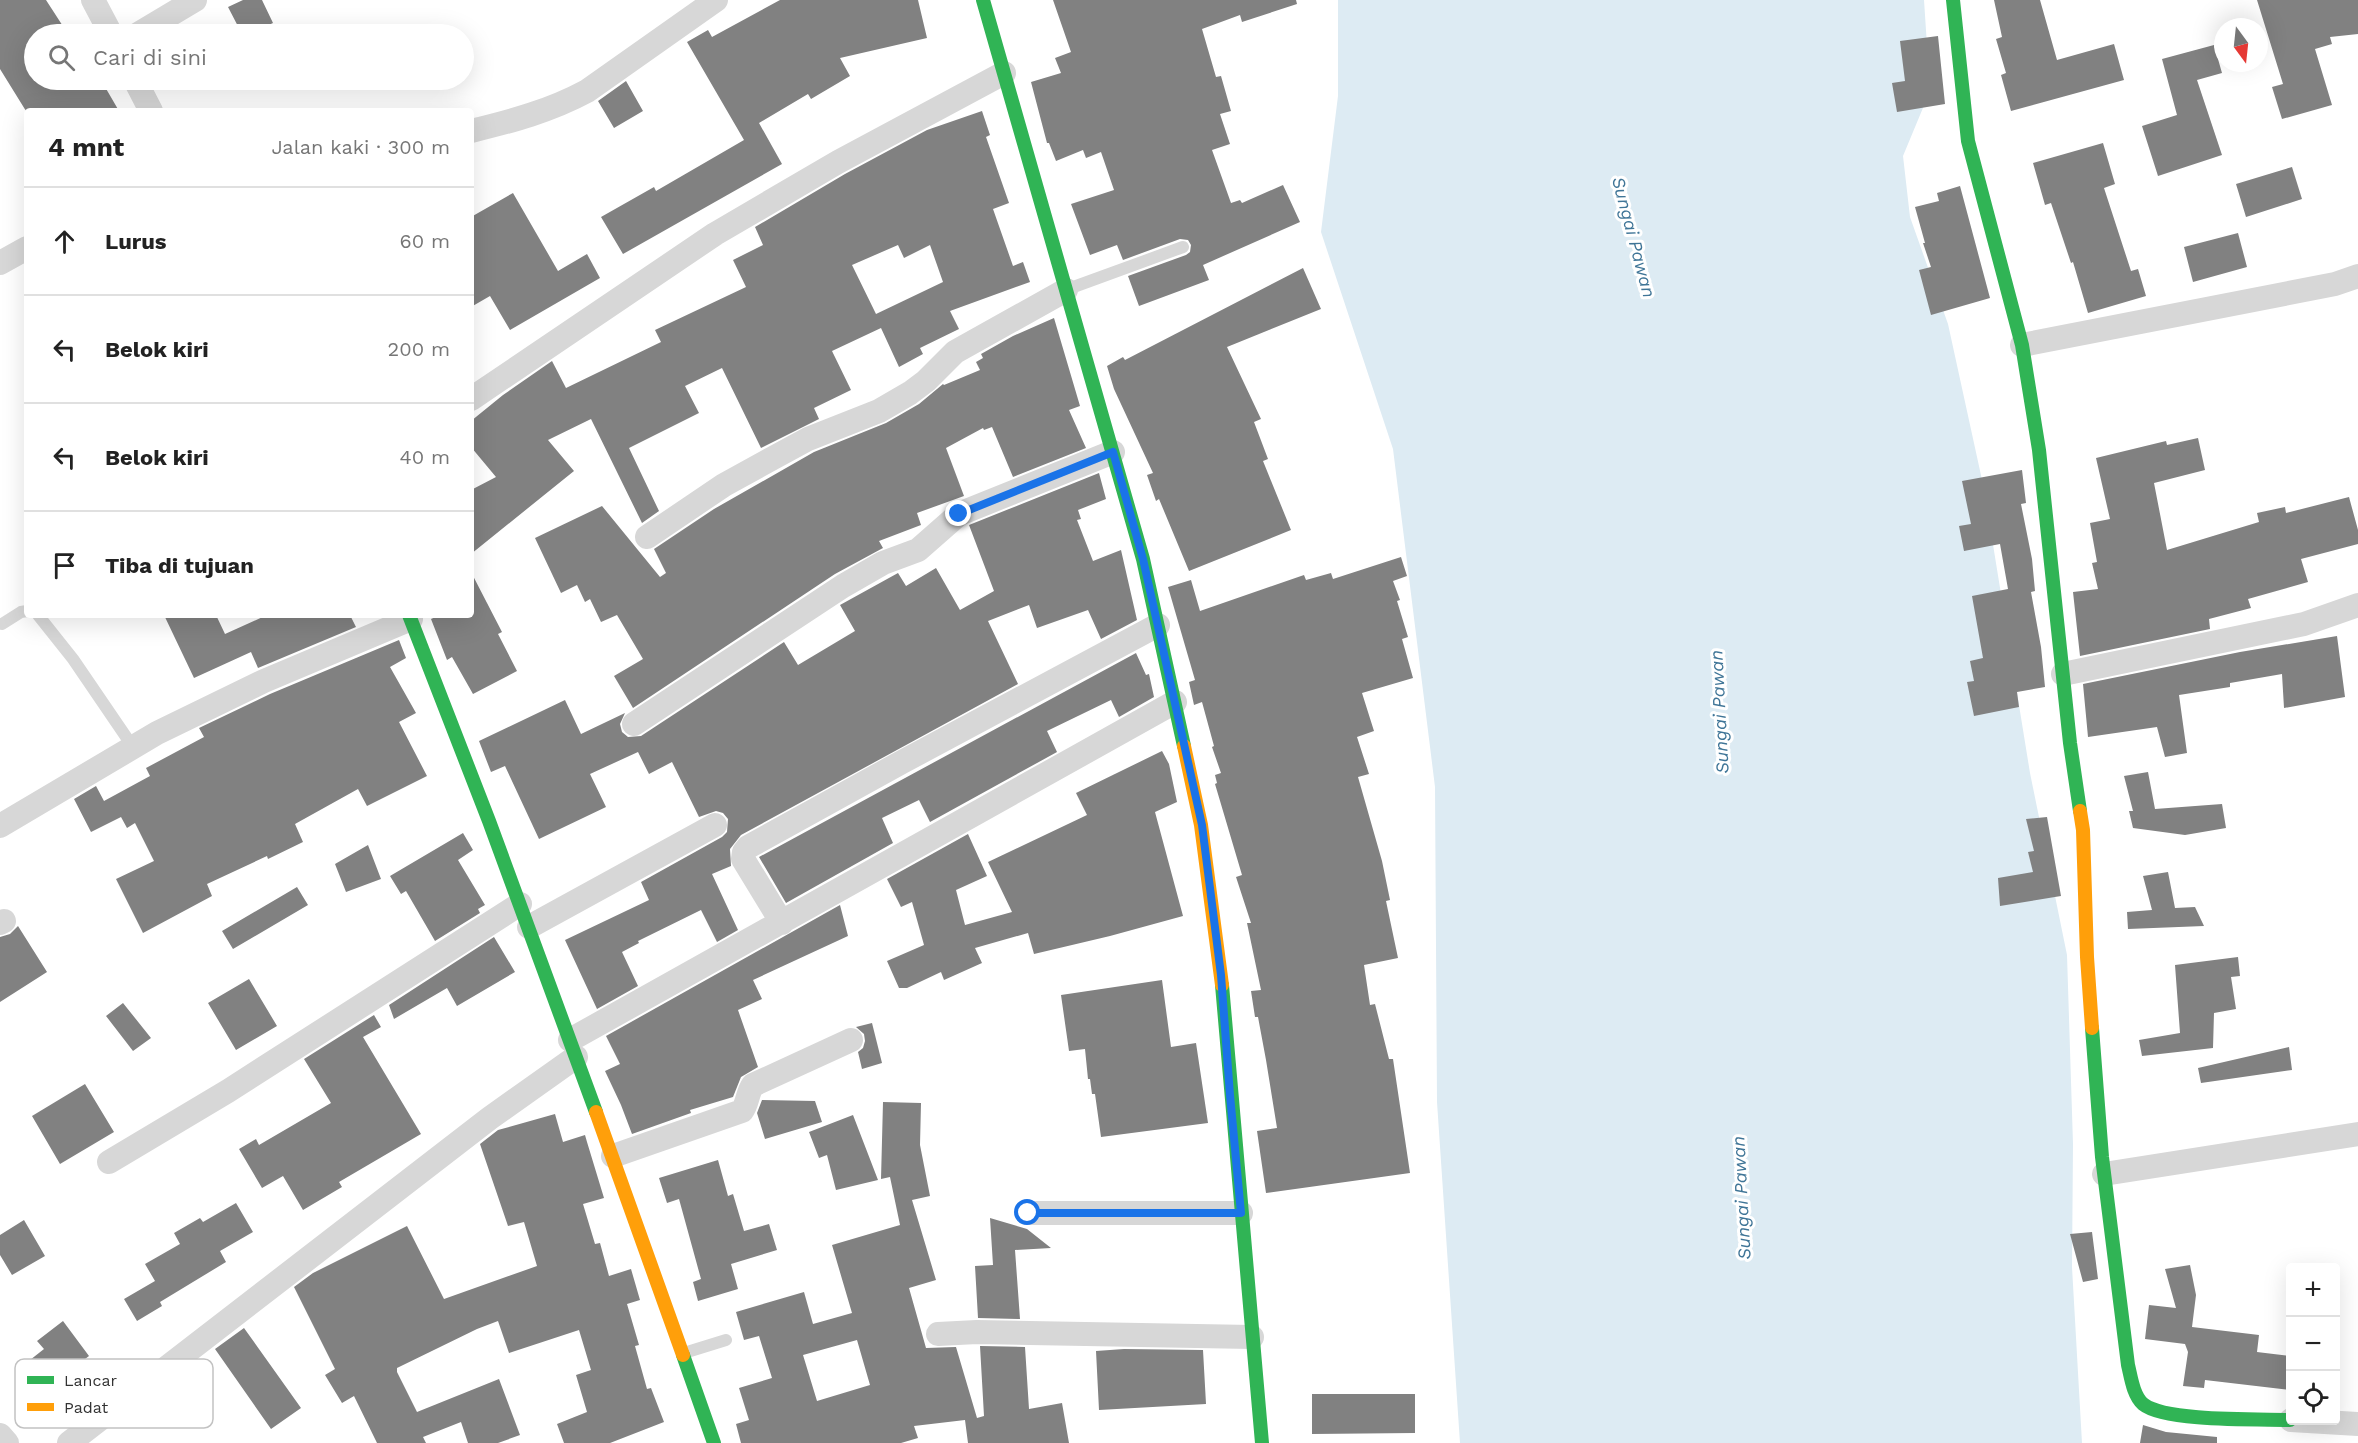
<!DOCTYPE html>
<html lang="id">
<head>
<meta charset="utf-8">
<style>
	body { margin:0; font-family:"Work Sans",sans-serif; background:#f6f6f6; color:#222 }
	.controls { position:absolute; right:18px; bottom:18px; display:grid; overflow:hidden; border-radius:6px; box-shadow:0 6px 24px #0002 }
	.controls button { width:54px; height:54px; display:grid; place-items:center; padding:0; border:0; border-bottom:2px solid #e0e0e0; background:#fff; color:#222; font:30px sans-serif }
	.compass { position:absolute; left:2214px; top:18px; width:54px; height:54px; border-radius:50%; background:#fff; box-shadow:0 6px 24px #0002; rotate:165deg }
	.stop { position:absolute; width:18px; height:18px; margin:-14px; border:4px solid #1a73e8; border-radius:50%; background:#fff }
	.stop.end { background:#1a73e8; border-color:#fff; box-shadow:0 2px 6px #0008 }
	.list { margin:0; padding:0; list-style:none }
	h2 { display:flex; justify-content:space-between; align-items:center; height:78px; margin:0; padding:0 24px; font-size:26px }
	h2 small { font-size:20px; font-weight:400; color:#767676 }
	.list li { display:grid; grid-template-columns:39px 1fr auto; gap:18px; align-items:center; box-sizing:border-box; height:108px; padding:0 24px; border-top:2px solid #e0e0e0 }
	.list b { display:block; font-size:22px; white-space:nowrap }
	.list em { font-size:20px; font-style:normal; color:#767676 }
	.icon { flex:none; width:33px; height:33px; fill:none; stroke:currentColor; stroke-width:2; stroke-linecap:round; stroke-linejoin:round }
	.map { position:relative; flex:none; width:2358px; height:1443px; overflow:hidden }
	.search { position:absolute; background:#fff; box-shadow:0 6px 24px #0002; left:24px; top:24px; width:450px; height:66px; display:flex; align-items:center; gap:15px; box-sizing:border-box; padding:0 21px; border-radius:33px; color:#767676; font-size:22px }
	.panel { position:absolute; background:#fff; box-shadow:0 6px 24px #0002; left:24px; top:108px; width:450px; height:510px; border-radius:6px }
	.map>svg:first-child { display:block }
	.water { fill:#ddebf3 }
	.building { fill:#818181; fill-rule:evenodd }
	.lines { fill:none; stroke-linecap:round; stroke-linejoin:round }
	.lane { stroke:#d7d7d7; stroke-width:12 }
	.street { stroke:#d7d7d7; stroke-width:24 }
	.fast { stroke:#30b455; stroke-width:14 }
	.slow { stroke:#ff9f0a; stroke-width:14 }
	.route { stroke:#1a73e8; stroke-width:8 }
	.labels { text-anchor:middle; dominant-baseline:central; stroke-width:6; stroke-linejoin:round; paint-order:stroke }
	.water-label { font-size:18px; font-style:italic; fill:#3f7597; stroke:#fff }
	.key { fill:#fff; stroke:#c2c2c2; stroke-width:1.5 }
	.key-label { font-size:16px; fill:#333 }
</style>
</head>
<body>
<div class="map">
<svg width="2358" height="1443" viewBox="0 0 2358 1443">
	<rect width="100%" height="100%" fill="#fff"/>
	<path class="water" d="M 1338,0 L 1924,0 L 1930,91 L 1903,156 L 1910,217 L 1948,324 L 1984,489 L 2030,773 L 2067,955 L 2073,1144 L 2072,1267 L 2082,1443 L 1460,1443 L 1437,1102 L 1435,787 L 1393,449 L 1321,232 L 1338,96 Z"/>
	<path class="building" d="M 0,0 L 46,0 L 68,34 L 34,34 L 34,80 L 101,80 L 119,111 L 26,111 L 0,69 Z
		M 243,0 L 262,0 L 273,23 L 249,34 L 242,34 L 228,7 Z
		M 780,0 L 918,0 L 927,38 L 840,58 L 850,76 L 811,99 L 808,94 L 759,123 L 782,164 L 623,254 L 601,217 L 654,187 L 656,191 L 744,140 L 687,42 L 708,30 L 712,37 Z
		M 1053,0 L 1296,0 L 1297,4 L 1242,22 L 1240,15 L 1202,29 L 1216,77 L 1221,76 L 1231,111 L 1220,114 L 1230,144 L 1212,150 L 1231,203 L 1240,200 L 1242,203 L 1283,185 L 1300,222 L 1203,265 L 1209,280 L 1139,306 L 1128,276 L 1186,255 L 1190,252 L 1191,245 L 1188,240 L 1180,239 L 1123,260 L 1117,245 L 1090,255 L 1071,204 L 1114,190 L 1101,152 L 1086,158 L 1083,150 L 1056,161 L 1049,143 L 1047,143 L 1031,82 L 1061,73 L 1055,58 L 1071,52 Z
		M 1994,0 L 2040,0 L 2057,60 L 2114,44 L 2124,80 L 2011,111 L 2001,75 L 2006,73 L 1996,39 L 2002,37 Z
		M 2257,0 L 2358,0 L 2358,34 L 2330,37 L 2332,44 L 2315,49 L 2332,105 L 2282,119 L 2272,87 L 2283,84 Z
		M 1938,36 L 1945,104 L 1897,112 L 1892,83 L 1905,81 L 1900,41 Z
		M 2214,45 L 2222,73 L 2197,80 L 2222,155 L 2158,176 L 2142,126 L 2177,115 L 2162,59 Z
		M 626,81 L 643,111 L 614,128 L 598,101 Z
		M 982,111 L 990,135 L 986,137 L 1009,203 L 993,209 L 1013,266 L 1023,262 L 1030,282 L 950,311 L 959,329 L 920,348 L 923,354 L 899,367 L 881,328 L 832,351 L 851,390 L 814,408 L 819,419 L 761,448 L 722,368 L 685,386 L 699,413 L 629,448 L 659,511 L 642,523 L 591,419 L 548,440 L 574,471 L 471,554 L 471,490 L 496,477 L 471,447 L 471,421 L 503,395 L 552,361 L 566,388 L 661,342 L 655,330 L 746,287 L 733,260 L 763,245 L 755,227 L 845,174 L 927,130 ZM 898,245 L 904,258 L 930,245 L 943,282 L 876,314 L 852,265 Z
		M 2103,143 L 2115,184 L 2104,188 L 2131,271 L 2138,269 L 2146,296 L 2088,313 L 2073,262 L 2071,263 L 2051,203 L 2045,205 L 2033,163 Z
		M 2292,167 L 2302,199 L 2246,217 L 2236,184 Z
		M 1960,186 L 1990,298 L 1931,315 L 1919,270 L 1931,267 L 1923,243 L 1925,243 L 1915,207 L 1939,201 L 1937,193 Z
		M 513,193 L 558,271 L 587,254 L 600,278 L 510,330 L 490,296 L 471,307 L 471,217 Z
		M 2238,233 L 2247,267 L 2193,282 L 2184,247 Z
		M 1303,268 L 1321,309 L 1227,347 L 1261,419 L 1254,422 L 1268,459 L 1263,461 L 1291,530 L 1189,571 L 1159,499 L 1156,501 L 1147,475 L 1153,473 L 1114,389 L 1107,366 L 1123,357 L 1125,360 Z
		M 1054,318 L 1080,406 L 1069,410 L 1086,448 L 1013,477 L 992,427 L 984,430 L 983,428 L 946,448 L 964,496 L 917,513 L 921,525 L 879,541 L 883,548 L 835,574 L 633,708 L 614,676 L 643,659 L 617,615 L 601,622 L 590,599 L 585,602 L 577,585 L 561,593 L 535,538 L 602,506 L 660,577 L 666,573 L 654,549 L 714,509 L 814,452 L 886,423 L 919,404 L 943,384 L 944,385 L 980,370 L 976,362 L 983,358 L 981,354 L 1013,336 Z
		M 2198,438 L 2205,470 L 2154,483 L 2167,550 L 2259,522 L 2257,513 L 2285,507 L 2286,513 L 2349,497 L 2358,530 L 2358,544 L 2301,559 L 2308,582 L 2248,599 L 2251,608 L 2209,619 L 2210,629 L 2080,656 L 2073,592 L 2098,589 L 2092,563 L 2097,562 L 2090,523 L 2110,519 L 2096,458 L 2166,441 L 2167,445 Z
		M 2022,470 L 2026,503 L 2021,504 L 2032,559 L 2035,591 L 2031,592 L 2041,647 L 2045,687 L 2017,692 L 2019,707 L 1974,716 L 1967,682 L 1974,681 L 1970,661 L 1983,658 L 1972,596 L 2008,589 L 2000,544 L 1964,551 L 1959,526 L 1971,524 L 1962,481 Z
		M 1099,473 L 1106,499 L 1078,510 L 1081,519 L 1077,520 L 1093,561 L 1121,550 L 1137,620 L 1101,639 L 1088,610 L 1037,628 L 1029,605 L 988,621 L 1018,684 L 741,835 L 730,849 L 731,866 L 712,874 L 738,930 L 717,942 L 701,910 L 638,941 L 639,943 L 622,952 L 638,986 L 597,1009 L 565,940 L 649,900 L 641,882 L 722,837 L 727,832 L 728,819 L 723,813 L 716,811 L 699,817 L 672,762 L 649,774 L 638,752 L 590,774 L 606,807 L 539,839 L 505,766 L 491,772 L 479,741 L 565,700 L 581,734 L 625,713 L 620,724 L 622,732 L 628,737 L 641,736 L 784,642 L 798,665 L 855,631 L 840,605 L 898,573 L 906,586 L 936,568 L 960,610 L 994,591 L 969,525 Z
		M 1401,557 L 1407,576 L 1393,581 L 1400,600 L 1397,601 L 1408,637 L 1402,639 L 1413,678 L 1362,693 L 1374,731 L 1357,737 L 1369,774 L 1358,777 L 1382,861 L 1390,900 L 1386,901 L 1398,958 L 1364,965 L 1370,1005 L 1375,1004 L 1389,1059 L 1393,1059 L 1410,1173 L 1266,1193 L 1257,1131 L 1277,1128 L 1266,1060 L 1258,1017 L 1255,1017 L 1251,991 L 1261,990 L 1247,923 L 1251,923 L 1236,877 L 1242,875 L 1215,784 L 1217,783 L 1215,775 L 1221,773 L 1212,747 L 1214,746 L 1202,702 L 1194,705 L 1189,682 L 1195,680 L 1168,587 L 1191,580 L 1200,611 L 1304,575 L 1306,580 L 1331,573 L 1333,579 Z
		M 471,572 L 502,632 L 498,634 L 517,671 L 473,694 L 452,657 L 447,660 L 431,619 L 440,615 L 471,615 Z
		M 164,615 L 216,615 L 225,634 L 267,615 L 350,615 L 356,627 L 258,668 L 251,652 L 194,678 Z
		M 2337,636 L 2345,697 L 2284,708 L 2282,674 L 2230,683 L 2230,687 L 2179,695 L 2187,753 L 2165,757 L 2157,727 L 2088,737 L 2083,684 L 2240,652 Z
		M 399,640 L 406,658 L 390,667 L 416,713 L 399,722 L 427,776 L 367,806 L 358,789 L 295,824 L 303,842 L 268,859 L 267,856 L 207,884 L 212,896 L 143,933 L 116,879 L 154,861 L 135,823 L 127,828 L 121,817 L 91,832 L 74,799 L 96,786 L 104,801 L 150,776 L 146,768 L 204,737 L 199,728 L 270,694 Z
		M 1136,653 L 1146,675 L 1149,674 L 1154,697 L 1119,717 L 1111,700 L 1047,731 L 1057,752 L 930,822 L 919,800 L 882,818 L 893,843 L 786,903 L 759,857 Z
		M 1162,751 L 1169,764 L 1177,802 L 1155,812 L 1183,916 L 1110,936 L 1034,954 L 1028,933 L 975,948 L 982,963 L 944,980 L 941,972 L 907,988 L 899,988 L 887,961 L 924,945 L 912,902 L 901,907 L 887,879 L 968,834 L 987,876 L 956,890 L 965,925 L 1012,912 L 988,862 L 1087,815 L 1076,793 Z
		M 2148,772 L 2155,809 L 2222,804 L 2226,828 L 2185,835 L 2133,828 L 2129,811 L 2133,811 L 2124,776 Z
		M 2047,817 L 2061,896 L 2000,906 L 1998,878 L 2033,872 L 2028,852 L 2034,851 L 2026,819 Z
		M 463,833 L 473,850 L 458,860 L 485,905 L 478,909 L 480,913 L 435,941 L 406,891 L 401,894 L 390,876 Z
		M 368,845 L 381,879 L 346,892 L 335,864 Z
		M 2168,872 L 2175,908 L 2195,907 L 2204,926 L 2128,929 L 2127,912 L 2152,910 L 2143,876 Z
		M 297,887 L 308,905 L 233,949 L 222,931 Z
		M 840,905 L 848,936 L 753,980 L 762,999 L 738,1010 L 758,1067 L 741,1077 L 733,1097 L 690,1110 L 691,1113 L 632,1134 L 621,1105 L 605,1071 L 620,1064 L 606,1036 Z
		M 18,926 L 47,972 L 0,1002 L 0,937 L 10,934 Z
		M 494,937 L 515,972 L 457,1006 L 447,988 L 394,1019 L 389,1005 Z
		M 2238,957 L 2240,976 L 2231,977 L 2236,1009 L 2214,1013 L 2213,1048 L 2142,1056 L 2139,1040 L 2180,1033 L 2175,965 Z
		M 249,979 L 277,1026 L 236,1050 L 208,1003 Z
		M 1162,980 L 1171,1047 L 1196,1043 L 1208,1123 L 1101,1137 L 1095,1094 L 1092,1094 L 1090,1079 L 1088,1079 L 1085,1049 L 1069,1051 L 1061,995 Z
		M 123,1003 L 151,1038 L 133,1051 L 106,1016 Z
		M 374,1015 L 381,1027 L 363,1037 L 421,1134 L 339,1182 L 342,1187 L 303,1210 L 283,1176 L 262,1188 L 239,1149 L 256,1139 L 259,1145 L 331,1103 L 304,1059 Z
		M 872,1023 L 882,1063 L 862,1069 L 858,1052 L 863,1048 L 865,1041 L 864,1034 L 856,1027 Z
		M 2289,1047 L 2292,1070 L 2201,1083 L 2198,1068 Z
		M 85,1084 L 114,1132 L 60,1164 L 32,1116 Z
		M 762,1100 L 815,1101 L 822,1122 L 765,1139 L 757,1113 Z
		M 883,1102 L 921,1103 L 920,1145 L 930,1196 L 912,1200 L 936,1280 L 909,1288 L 926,1348 L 956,1347 L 977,1418 L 984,1416 L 980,1346 L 1025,1347 L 1029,1409 L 1062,1403 L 1069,1443 L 968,1443 L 965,1420 L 914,1426 L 918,1438 L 901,1443 L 741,1443 L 736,1424 L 749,1420 L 739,1388 L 772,1378 L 759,1336 L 744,1340 L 736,1312 L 804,1292 L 813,1324 L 852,1313 L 832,1245 L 900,1225 L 890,1177 L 881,1179 ZM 857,1340 L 870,1385 L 817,1401 L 803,1355 Z
		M 555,1114 L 563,1142 L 585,1135 L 587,1142 L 604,1198 L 583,1204 L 595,1244 L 600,1243 L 609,1276 L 631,1269 L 640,1300 L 627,1304 L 639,1345 L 635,1346 L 647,1389 L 651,1388 L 664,1422 L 610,1443 L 564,1443 L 557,1424 L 587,1412 L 576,1375 L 591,1370 L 579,1330 L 509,1353 L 498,1321 L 477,1329 L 397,1368 L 397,1372 L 417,1412 L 499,1379 L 520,1435 L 498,1443 L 468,1443 L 461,1422 L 423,1437 L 426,1443 L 377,1443 L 354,1396 L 342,1403 L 325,1375 L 335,1369 L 294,1287 L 313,1273 L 407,1226 L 444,1299 L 537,1266 L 524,1222 L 508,1226 L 480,1144 L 498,1130 Z
		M 853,1115 L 878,1180 L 836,1190 L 827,1155 L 819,1158 L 809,1132 Z
		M 718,1160 L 728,1196 L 733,1194 L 744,1231 L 769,1224 L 777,1250 L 731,1264 L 738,1289 L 698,1301 L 693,1282 L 701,1279 L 679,1199 L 667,1203 L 659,1178 Z
		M 236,1203 L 253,1232 L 220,1251 L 226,1262 L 160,1302 L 162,1306 L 137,1321 L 124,1299 L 155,1281 L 145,1264 L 180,1244 L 174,1233 L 200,1218 L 203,1222 Z
		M 990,1218 L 1027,1229 L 1051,1248 L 1015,1250 L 1020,1319 L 978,1318 L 975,1266 L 993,1265 Z
		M 24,1220 L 45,1256 L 12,1275 L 0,1255 L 0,1235 Z
		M 2092,1232 L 2098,1279 L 2083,1282 L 2070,1234 Z
		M 2190,1265 L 2196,1295 L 2192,1327 L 2259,1335 L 2257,1352 L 2290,1356 L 2290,1390 L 2205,1380 L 2204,1388 L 2183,1386 L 2188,1352 L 2185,1344 L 2145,1339 L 2149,1305 L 2176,1308 L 2165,1269 Z
		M 63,1321 L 89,1356 L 64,1375 L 60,1370 L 33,1392 L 16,1371 L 44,1349 L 37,1341 Z
		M 244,1328 L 301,1408 L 271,1429 L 215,1349 Z
		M 1124,1349 L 1203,1350 L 1206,1404 L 1099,1410 L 1096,1351 Z
		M 1312,1394 L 1415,1394 L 1415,1433 L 1312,1434 Z
		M 2143,1425 L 2166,1432 L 2217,1437 L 2217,1443 L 2140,1443 Z"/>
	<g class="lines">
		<path class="lane" d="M 1068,289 L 1183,247
			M 38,615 L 73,659 L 133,747
			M 2,624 L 21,612 L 27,611
			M 684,1353 L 726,1340"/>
		<path class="street" d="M 93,0 L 111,34
			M 138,34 L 195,0
			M 135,80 L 151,111
			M 471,131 C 512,121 550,111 587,91 L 716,0
			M 0,263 L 27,248
			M 2022,345 L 2335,284 L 2358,276
			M 471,399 L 715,234 L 838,162 L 1004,73
			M 647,537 L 724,485 L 773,458 L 808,439 L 879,411 L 910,393 L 926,381 L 955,352 L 1066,290
			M 2063,674 L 2304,624 L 2358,605
			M 634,724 L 843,586 L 883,563 L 918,550 L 959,514 L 1113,452
			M 0,826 L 157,733 L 264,681 L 411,619
			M 0,923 L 4,921
			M 782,923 L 743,859 L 744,852 L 748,847 L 902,762 L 1158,625
			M 529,927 L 715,825
			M 570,1040 L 1175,702
			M 613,1156 L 742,1111 C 748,1103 747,1093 753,1085 L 851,1040
			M 109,1162 L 228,1091 L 520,904
			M 2104,1174 L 2358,1134
			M 1027,1213 L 1241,1213
			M 938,1334 L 977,1332 L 1252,1337
			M 2291,1420 L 2358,1424
			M 0,1435 L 7,1443
			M 69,1443 L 490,1118 L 576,1057"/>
		<path class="fast" d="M 983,0 L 1143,559 L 1184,746
			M 1953,0 L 1968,141 L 2022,345 L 2039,450 L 2070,743 L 2080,811
			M 409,615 L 489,821 L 596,1112
			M 1222,985 L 1262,1443
			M 2092,1028 L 2102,1157 L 2128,1365 C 2131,1377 2133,1395 2143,1404 C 2165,1422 2259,1419 2290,1420
			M 683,1355 L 714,1443"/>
		<path class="slow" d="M 1184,746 L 1201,825 L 1222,985
			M 2080,811 L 2083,830 L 2087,957 L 2092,1028
			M 596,1112 L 683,1355"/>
	</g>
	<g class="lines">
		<path class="route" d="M 959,514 L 1113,452 L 1143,559 L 1202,825 L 1221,975 L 1230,1095 L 1241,1213 L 1028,1213"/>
	</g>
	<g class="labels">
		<g class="water-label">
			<text transform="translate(1634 237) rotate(75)">Sungai Pawan</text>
			<text transform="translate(1719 712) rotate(-93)">Sungai Pawan</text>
			<text transform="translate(1741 1198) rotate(-93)">Sungai Pawan</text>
		</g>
	</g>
	<rect x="15" y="1359" width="198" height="69" rx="9" class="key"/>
	<rect x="27" y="1376" width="27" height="8" fill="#30b455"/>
	<rect x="27" y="1403" width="27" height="8" fill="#ff9f0a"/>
	<g class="key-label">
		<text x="64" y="1386">Lancar</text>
		<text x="64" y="1413">Padat</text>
	</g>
</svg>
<div class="controls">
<button>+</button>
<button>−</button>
<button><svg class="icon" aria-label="locate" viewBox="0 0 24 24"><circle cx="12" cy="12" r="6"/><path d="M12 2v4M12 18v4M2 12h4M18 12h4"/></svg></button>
</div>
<svg class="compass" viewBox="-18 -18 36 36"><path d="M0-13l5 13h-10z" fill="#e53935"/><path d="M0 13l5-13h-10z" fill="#767676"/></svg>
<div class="stop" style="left:1028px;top:1213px"></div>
<div class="stop end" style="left:959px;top:514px"></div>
<div class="search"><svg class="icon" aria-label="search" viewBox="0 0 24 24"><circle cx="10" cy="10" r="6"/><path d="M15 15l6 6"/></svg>Cari di sini</div>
<section class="panel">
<h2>4 mnt<small>Jalan kaki · 300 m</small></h2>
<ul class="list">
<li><svg class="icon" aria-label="ahead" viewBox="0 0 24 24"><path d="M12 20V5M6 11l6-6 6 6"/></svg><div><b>Lurus</b></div><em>60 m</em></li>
<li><svg class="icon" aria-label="left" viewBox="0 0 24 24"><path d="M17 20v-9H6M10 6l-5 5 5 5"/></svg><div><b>Belok kiri</b></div><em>200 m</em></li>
<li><svg class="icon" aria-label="left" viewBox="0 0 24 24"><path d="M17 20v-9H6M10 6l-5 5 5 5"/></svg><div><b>Belok kiri</b></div><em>40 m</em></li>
<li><svg class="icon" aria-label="arrive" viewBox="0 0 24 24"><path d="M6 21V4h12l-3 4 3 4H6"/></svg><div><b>Tiba di tujuan</b></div></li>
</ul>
</section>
</div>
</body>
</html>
